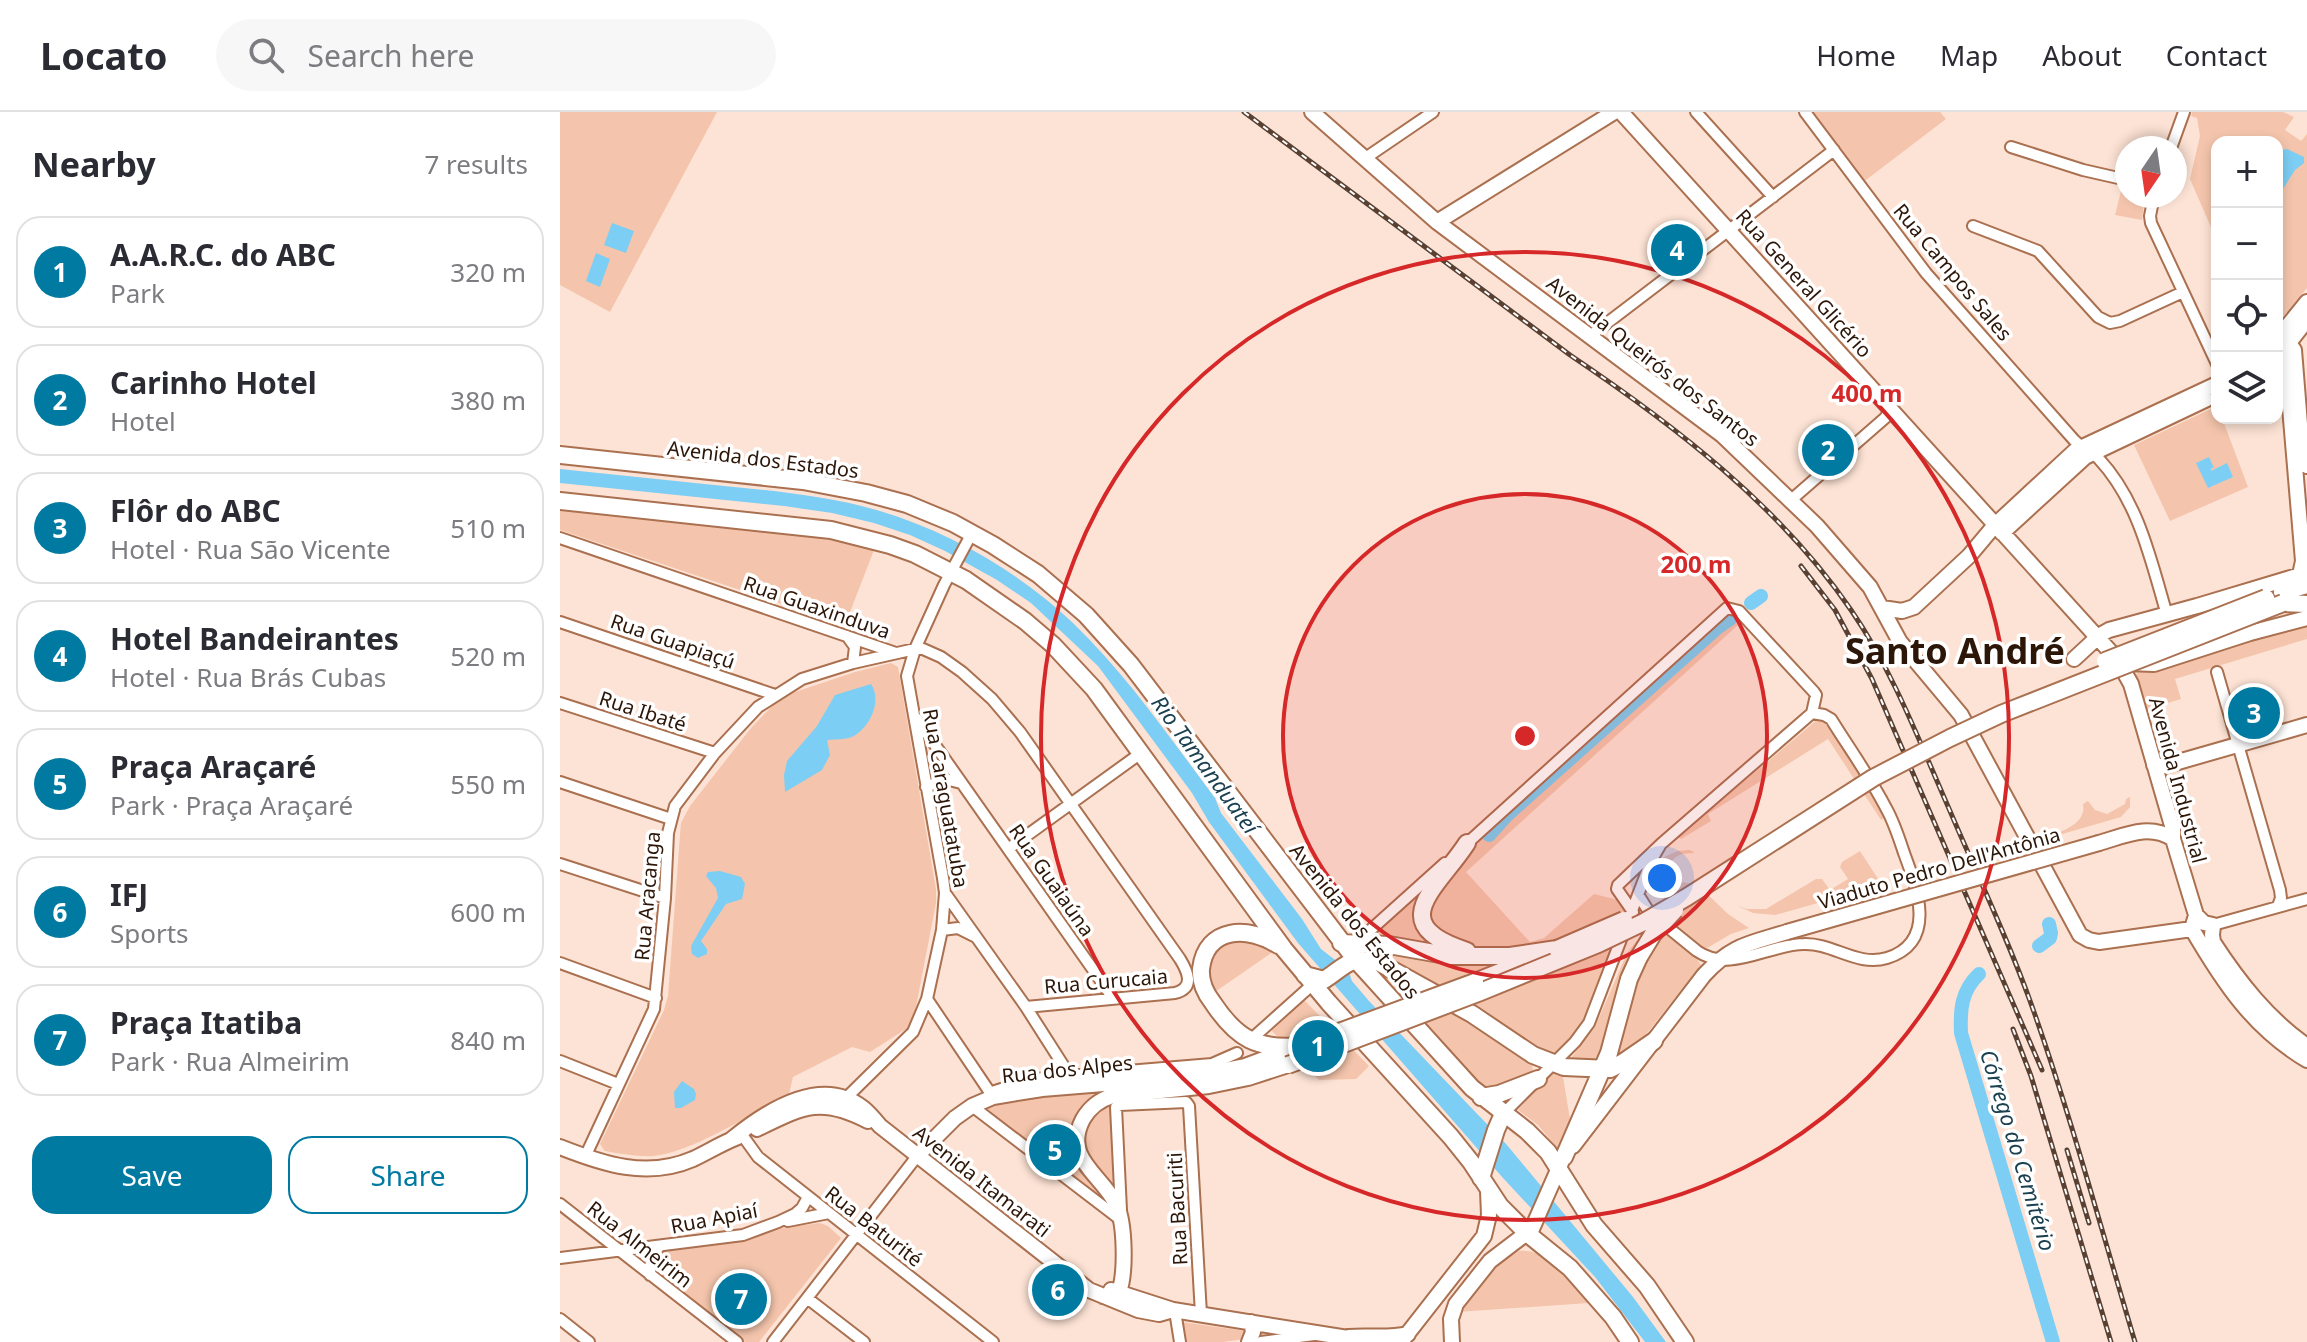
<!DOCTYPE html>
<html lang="en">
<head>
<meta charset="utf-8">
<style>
	body { margin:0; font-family:"Noto Sans",sans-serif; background:#f7f7f7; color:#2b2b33 }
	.controls { position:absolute; right:24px; top:24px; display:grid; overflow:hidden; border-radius:16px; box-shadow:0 4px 12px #0003 }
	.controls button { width:72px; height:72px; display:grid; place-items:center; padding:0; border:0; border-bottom:2px solid #e1e1e2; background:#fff; color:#2b2b33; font:40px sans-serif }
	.compass { position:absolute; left:1555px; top:24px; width:72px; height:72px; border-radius:50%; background:#fff; box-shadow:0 4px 12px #0003; rotate:193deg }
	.you { position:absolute; left:1102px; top:766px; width:28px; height:28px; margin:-20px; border:6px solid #fff; border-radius:50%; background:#1a73e8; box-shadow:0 0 0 12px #1a73e833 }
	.badge { display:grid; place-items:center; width:52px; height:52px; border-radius:50%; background:#007aa1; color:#fff; font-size:26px; font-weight:700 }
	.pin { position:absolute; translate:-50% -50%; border:4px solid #fff; box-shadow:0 2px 8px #0006 }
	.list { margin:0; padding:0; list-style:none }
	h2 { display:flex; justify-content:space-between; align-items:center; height:104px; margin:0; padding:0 32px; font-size:34px }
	h2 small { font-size:26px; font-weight:400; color:#7c7c81 }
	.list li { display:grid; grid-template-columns:52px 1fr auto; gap:24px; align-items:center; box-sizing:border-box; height:112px; margin:0 16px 16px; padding:0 16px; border:2px solid #e1e1e2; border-radius:24px }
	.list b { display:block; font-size:30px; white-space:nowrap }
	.list p { margin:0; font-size:26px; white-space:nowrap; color:#7c7c81 }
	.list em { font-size:26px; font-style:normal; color:#7c7c81 }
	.actions { display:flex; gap:16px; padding:24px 32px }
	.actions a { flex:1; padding:18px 0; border:2px solid #007aa1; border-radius:24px; text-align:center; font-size:28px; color:#007aa1 }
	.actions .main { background:#007aa1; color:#fff }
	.icon { flex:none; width:44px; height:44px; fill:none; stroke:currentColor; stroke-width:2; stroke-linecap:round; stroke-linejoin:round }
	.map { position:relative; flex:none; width:1747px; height:1230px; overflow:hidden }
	header { display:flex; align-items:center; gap:48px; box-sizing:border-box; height:112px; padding:0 40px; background:#fff; border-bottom:2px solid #e1e1e2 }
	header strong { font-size:38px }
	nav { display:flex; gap:44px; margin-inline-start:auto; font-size:28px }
	.search { width:560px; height:72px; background:#f7f7f7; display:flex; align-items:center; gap:20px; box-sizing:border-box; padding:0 28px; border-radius:44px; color:#7c7c81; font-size:30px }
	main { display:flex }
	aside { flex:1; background:#fff }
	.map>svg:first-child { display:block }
	.green { fill:#f4c5ac }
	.water { fill:#7ccef4 }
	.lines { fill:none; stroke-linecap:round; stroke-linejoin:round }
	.river { stroke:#7ccef4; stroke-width:14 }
	.minor-casing { stroke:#aa7050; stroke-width:14 }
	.major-casing { stroke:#aa7050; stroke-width:18 }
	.highway-casing { stroke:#aa7050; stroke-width:20 }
	.minor { stroke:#fff; stroke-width:10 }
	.major { stroke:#fff; stroke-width:14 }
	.highway { stroke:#fff; stroke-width:16 }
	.rail-casing { stroke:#584133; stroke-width:5 }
	.rail { stroke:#fff; stroke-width:2; stroke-dasharray:6; stroke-linecap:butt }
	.major-bridge-casing { stroke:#aa7050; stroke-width:18; stroke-linecap:butt }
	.highway-bridge-casing { stroke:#aa7050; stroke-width:20; stroke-linecap:butt }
	.major-bridge { stroke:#fff; stroke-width:14 }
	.highway-bridge { stroke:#fff; stroke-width:16 }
	.ring { fill:none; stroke:#d62828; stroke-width:4 }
	.labels { text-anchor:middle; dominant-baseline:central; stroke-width:7; stroke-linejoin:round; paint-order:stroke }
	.street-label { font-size:20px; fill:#2c1608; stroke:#fff }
	.water-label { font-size:22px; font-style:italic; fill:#1b4050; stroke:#fff }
	.town-label { font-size:36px; font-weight:bold; fill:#2c1608; stroke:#fff }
	.centre { fill:#d62828; stroke:#fff; stroke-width:4 }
	.ring-label { font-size:24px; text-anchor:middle; font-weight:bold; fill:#d62828; stroke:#fff; stroke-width:7; stroke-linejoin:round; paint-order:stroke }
</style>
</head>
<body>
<header>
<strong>Locato</strong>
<div class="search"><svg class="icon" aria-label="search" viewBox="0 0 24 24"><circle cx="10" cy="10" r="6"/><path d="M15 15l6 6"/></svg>Search here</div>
<nav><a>Home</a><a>Map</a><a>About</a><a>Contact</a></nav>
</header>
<main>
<aside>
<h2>Nearby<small>7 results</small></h2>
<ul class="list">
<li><span class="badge">1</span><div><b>A.A.R.C. do ABC</b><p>Park</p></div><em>320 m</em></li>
<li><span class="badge">2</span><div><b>Carinho Hotel</b><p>Hotel</p></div><em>380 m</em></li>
<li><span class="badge">3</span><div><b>Flôr do ABC</b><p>Hotel · Rua São Vicente</p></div><em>510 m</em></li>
<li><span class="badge">4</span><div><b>Hotel Bandeirantes</b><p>Hotel · Rua Brás Cubas</p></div><em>520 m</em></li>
<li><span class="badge">5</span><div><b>Praça Araçaré</b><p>Park · Praça Araçaré</p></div><em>550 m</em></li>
<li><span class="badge">6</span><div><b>IFJ</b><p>Sports</p></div><em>600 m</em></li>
<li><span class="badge">7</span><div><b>Praça Itatiba</b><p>Park · Rua Almeirim</p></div><em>840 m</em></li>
</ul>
<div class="actions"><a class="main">Save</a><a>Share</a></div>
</aside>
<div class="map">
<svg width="1747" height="1230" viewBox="0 0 1747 1230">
	<rect width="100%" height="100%" fill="#fde3d5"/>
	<path class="green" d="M 0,0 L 157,0 L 50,200 L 0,173 Z
		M 1254,0 L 1380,0 L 1386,7 L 1302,71 L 1253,5 Z
		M 1632,0 L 1723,0 L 1734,5 L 1725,18 L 1741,29 L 1747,22 L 1747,176 L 1717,212 L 1717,30 L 1657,30 L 1657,129 L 1630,67 L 1640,24 L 1637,6 L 1631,4 Z
		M 1563,71 L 1567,72 L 1567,84 L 1585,84 L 1582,108 L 1555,103 Z
		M 1657,294 L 1657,306 L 1662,306 L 1688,375 L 1610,409 L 1574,333 Z
		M 0,398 L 260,426 L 314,438 L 285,513 L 0,418 Z
		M 1166,505 L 1173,507 L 1178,513 L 906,760 L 970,830 L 984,826 L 1034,782 L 1058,788 L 1067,798 C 1065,812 1057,826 1052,839 C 1040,870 1021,931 989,945 L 810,842 L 810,840 L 825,839 L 874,849 L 811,824 L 876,764 L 863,780 L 871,810 L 869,796 L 898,751 L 931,714 Z
		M 1747,508 L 1747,527 L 1615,567 L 1621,587 L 1584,598 L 1576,567 L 1576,562 L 1579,560 L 1594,559 Z
		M 331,551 L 338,555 L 376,777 L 376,791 L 355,900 L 349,915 L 310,940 L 292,935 L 233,965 L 229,982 C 193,1001 133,1040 94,1044 C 78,1045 62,1042 45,1039 L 40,1032 L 104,898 L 108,884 L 120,723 L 121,711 L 130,694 L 191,616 L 217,589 L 235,580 L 295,560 Z
		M 1258,607 L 1266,611 L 1319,694 L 1324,706 L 1321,708 L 1268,627 L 1148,702 L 1151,709 L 1121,727 L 1118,725 Z
		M 1570,685 L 1570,695 L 1561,705 L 1485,727 C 1500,719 1527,713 1523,692 L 1528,689 L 1535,698 L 1547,702 L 1565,692 L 1566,687 Z
		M 1130,738 L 1135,741 C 1131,741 1127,741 1123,742 C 1103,746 1107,774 1093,781 L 1092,771 L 1104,745 L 1118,739 Z
		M 1300,739 L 1322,773 L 1215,803 L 1193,801 L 1176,793 L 1187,797 L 1206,797 L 1256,767 L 1262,767 L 1270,778 L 1288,767 L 1280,755 L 1282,750 Z
		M 1123,770 L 1139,774 L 1168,802 L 1189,816 L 1171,822 L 1147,836 L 1137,834 L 1097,802 L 1113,777 Z
		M 1092,810 L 1096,810 L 1135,844 L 1141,853 L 1076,935 L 1055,950 L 1047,922 C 1038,949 1037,950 1009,949 L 1035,915 L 1067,841 Z
		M 686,825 L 714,839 L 652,882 C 642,847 653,834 686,825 Z
		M 818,858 L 926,919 L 972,952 L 973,960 L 970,963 L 929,978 L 922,975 L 819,862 Z
		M 744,888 L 809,954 L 796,967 L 759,968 L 711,918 Z
		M 996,961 L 1003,965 L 1011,1013 L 1001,1037 L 997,1036 L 978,1013 L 958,998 L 991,962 Z
		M 558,976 L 514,1017 L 548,1093 L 425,997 L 454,985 Z
		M 557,987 L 550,999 L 556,1079 L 525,1044 L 522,1029 L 533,1001 Z
		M 260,1111 L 268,1114 L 281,1126 L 199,1230 L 185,1230 L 74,1144 L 185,1129 L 220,1116 Z
		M 959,1139 C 990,1136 1011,1170 1029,1191 L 897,1200 L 933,1156 Z
		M 622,1210 L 686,1219 L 685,1227 L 663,1230 L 624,1230 Z"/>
	<path class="water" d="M 1727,37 L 1744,45 L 1744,51 L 1735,58 L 1717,86 L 1717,44 L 1721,38 Z
		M 52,111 L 74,119 L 66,141 L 44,133 Z
		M 36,141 L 50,147 L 40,175 L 26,169 Z
		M 1649,345 L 1654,356 L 1651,356 L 1651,359 L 1667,351 L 1673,365 L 1648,376 L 1636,351 Z
		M 0,357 C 55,363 109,368 164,374 C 216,379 269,384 320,399 C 390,420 459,460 513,511 C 567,563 610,626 655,686 L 661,701 L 742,807 L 761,837 L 788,858 L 792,869 L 809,889 L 947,1033 L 1073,1185 L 1106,1230 L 1085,1230 L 1035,1165 L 943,1066 L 738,831 L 649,710 L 632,681 L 538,554 L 471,491 L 437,468 L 385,439 L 350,423 L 314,411 L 272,401 L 224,394 L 0,371 Z
		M 311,572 C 322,588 311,614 294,624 C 286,628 276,627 267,628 L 270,643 L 262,658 L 225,680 L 224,663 L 227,649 L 257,614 L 275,583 Z
		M 160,759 L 181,765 L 185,772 L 182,787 L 166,792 L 141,829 L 147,837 L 147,842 L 138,846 L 132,842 L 131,834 L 158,786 L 156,776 L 146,764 L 148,760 Z
		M 122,969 L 134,977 L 136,982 L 135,988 L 121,996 L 115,996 L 114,980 Z"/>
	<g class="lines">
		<path class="river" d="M 1191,491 L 1201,484
			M 929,723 L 947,703 L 1157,516 L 1170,507
			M 1479,834 L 1490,826 L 1491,821 L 1489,812
			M 1419,862 C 1401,879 1400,898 1401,921 L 1493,1230"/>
		<defs>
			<path id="minor" d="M 1136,0 L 1213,85
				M 1245,0 L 1366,161 L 1514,328 C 1522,336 1532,340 1539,347 C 1579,390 1591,449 1607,503
				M 1451,35 L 1523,58 L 1567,68
				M 1611,36 L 1624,0
				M 804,47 L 873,0
				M 1594,84 L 1590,104 L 1591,111 L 1657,252
				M 1413,114 L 1478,139 L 1538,205 L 1550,211 L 1560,209 L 1623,180
				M 1030,224 L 1274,38
				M 1231,388 L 1325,306 L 1331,298
				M 0,426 L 336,541
				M 0,510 L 215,583
				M 287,524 L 295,535 L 293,551
				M 1657,560 L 1720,778 L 1721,786 L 1718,794
				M 0,591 L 155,641
				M 356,606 L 553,886
				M 0,670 L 111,707
				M 366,675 L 385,667 L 401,671
				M 903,735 L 1167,496 L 1179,499 L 1254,580 L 1256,583 L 1252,601
				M 448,737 L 581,641
				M 0,752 L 105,786
				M 385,781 L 466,895 L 510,964
				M 1079,784 L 1089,800 L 1137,839 C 1170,862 1209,832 1244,832 C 1273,831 1297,855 1327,846 C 1378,830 1357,776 1344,741 C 1339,726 1334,710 1326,696 C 1310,665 1289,636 1271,607 L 1264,603 L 1252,601
				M 1073,800 L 1057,777 L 1058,773 L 1101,732 L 1252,601
				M 1653,813 L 1747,787
				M 382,818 L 398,816 L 414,824
				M 796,831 L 885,751
				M 0,851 L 96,886
				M 367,887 L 433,985
				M 696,923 L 753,872
				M 0,949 L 58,972
				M 432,980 L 460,971 L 483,966 L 652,952 L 677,941
				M 285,987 L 353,920 L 367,887 L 382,818 L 385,781 L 383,766 L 347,564 L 355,537 L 384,473 L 412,421
				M 412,994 L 561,1108
				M 943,1002 L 1015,930 L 1029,911 L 1091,749 L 1101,732
				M 180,1020 L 198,1045 L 433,1230
				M 25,1045 L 94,897 L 105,786 L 108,721 L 115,694 L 155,641 L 198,595 L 242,567 L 293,551 L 355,537 L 363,537 L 381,545 L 402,560 L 432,587 L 460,620 L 620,847 C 628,860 635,876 615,881 L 466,895
				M 0,1092 L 177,1230
				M 561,1098 L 556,995 L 560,993 L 626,990 L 629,994 L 641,1202
				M 228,1109 L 269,1101
				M 0,1146 L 183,1123 L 218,1110 L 235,1102 L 242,1096 L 248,1085
				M 90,1163 L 91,1145 L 99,1135
				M 247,1186 L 304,1230
				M 615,1199 L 620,1230
				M 0,1207 L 29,1230
				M 213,1230 L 358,1043
				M 701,1230 L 754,1223"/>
			<path id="major" d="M 752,0 L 877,110 L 1162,323 L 1257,414 L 1310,475 L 1340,530 L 1401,603 L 1520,823 L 1529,828 L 1539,830 L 1632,817
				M 1061,0 L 1557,547 L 1571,572 L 1613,717 L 1613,727 L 1636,803 L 1632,817 C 1663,870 1693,916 1747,948
				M 877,110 L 1054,0
				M 1719,225 L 1725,236 L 1743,449 L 1740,463
				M 1717,227 L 1747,190
				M 1729,231 L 1734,238 L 1742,337 L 1747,354
				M 1725,236 L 1747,208
				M 1442,421 L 1525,345 L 1647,287
				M 1322,496 L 1342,499 L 1354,495 L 1409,444 L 1435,413 L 1516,338 L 1657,272
				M 1514,547 L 1540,523 L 1549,518 L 1637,494 L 1747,461
				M 1568,551 L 1594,552 L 1690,521 L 1747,506
				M 1594,653 L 1604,654 L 1747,613
				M 1539,731 C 1564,724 1589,711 1613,727
				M 1636,803 L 1644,811 L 1653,813 L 1652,823 L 1653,830 C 1679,870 1708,907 1747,934
				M 197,1017 C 242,995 260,984 308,1009
				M 172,1027 C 205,1000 261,963 303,996 C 309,1001 315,1008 320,1014 L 529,1178 L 578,1198 L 599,1202 L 613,1198
				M 1013,1034 L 1144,863 C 1173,832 1189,832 1227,820
				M 0,1035 C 43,1052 87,1067 133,1047 C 148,1040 162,1031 178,1025
				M 358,1043 L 395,1006 L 412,994 L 433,985 L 482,977 L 629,965 L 685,954 L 723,940
				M 551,1178 L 613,1198 L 794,1227 L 799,1230
				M 543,1184 L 550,1185 L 559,1180 C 566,1161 565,1113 557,1094 C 543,1063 502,1047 523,1007 C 530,995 539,988 552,984 L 649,974 L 688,966 L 728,953
				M 789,1225 C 809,1223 827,1227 848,1222
				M 689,1230 L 693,1220 L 691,1210
				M 841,1230 L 924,1124 L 929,1103 L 928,1079
				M 892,1230 L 891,1207 L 896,1192 L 930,1149 L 972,1117 L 1001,1051"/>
			<path id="highway" d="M 0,343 L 243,369 L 306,381 L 347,392 L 393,411 L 433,433 L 478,462 L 526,503 L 571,553 L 795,847 L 912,976 L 967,1019 L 988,1040 L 1034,1113 L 1087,1174 L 1125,1230
				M 0,389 L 271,418 L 330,433 L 355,442 L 406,468 L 465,509 L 493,533 L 534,577 L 724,837 L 769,891 L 891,1025 L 911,1050 L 940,1094 L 968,1122 L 1010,1156 L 1053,1205 L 1070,1230
				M 1722,480 L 1747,473
				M 1723,491 L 1747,492
				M 907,731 C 878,776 822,812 907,839
				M 781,831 L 829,833 L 891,844 L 950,844 L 997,837
				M 718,833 C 689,814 646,814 641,857 C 640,870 645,881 653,891 C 677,927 697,938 741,934
				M 745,863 L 764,868 C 786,854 789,843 818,850 L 912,902 L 973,943 L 1004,955 L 1050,957 L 1062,951 L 1094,929
				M 915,870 L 970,848
				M 921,985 L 939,982 L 978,967
				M 1004,1045 L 1049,941 L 1069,867 L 1079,845
				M 921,1066 L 936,1018 L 943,1002"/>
		</defs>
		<use href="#minor" class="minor-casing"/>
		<use href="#major" class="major-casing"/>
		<use href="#highway" class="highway-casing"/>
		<use href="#minor" class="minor"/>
		<use href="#major" class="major"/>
		<use href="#highway" class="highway"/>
		<defs>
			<path id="rail" d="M 684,0 L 1010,243 C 1114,313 1219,393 1291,498 C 1333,559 1360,631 1390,699 C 1418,765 1450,831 1474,900 C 1512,1008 1542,1120 1575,1230
				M 1241,454 L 1275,498 L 1312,567 L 1482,958
				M 1453,917 L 1471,964 L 1551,1230
				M 1507,1038 L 1529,1111"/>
		</defs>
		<use href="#rail" class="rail-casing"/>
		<use href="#rail" class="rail"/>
		<defs>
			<path id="major-bridge" d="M 1227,820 L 1539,731"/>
			<path id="highway-bridge" d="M 1545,549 L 1706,486
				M 997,837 L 1064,808
				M 1079,845 L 1093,822 L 1115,798
				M 741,934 L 915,870
				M 728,953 L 918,881 L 1038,832 L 1084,810 L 1127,785 L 1313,666 L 1390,626 L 1441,602 L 1723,491"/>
		</defs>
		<use href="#major-bridge" class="major-bridge-casing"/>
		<use href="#highway-bridge" class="highway-bridge-casing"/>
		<use href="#major-bridge" class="major-bridge"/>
		<use href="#highway-bridge" class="highway-bridge"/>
	</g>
	<circle cx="965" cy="624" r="242" fill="#d62828" fill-opacity=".12"/>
	<g class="ring">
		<circle cx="965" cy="624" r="242"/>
		<circle cx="965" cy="624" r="484"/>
	</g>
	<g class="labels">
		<g class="street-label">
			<text transform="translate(1393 160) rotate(50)">Rua Campos Sales</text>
			<text transform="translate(1244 171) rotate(48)">Rua General Glicério</text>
			<text transform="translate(1093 249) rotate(38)">Avenida Queirós dos Santos</text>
			<text transform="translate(203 347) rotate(7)">Avenida dos Estados</text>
			<text transform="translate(257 495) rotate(19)">Rua Guaxinduva</text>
			<text transform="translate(113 529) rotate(19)">Rua Guapiaçú</text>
			<text transform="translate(83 599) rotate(18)">Rua Ibaté</text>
			<text transform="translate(1618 668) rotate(75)">Avenida Industrial</text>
			<text transform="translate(386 686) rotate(80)">Rua Caraguatatuba</text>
			<text transform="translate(1379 756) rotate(-16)">Viaduto Pedro Dell'Antônia</text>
			<text transform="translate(492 768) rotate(55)">Rua Guaiaúna</text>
			<text transform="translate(87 784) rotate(-85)">Rua Aracanga</text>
			<text transform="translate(795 809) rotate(51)">Avenida dos Estados</text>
			<text transform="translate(546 869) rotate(-5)">Rua Curucaia</text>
			<text transform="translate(507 957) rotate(-6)">Rua dos Alpes</text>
			<text transform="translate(422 1069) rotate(38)">Avenida Itamarati</text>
			<text transform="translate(617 1097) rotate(-93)">Rua Bacuriti</text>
			<text transform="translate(154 1106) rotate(-11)">Rua Apiaí</text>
			<text transform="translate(314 1114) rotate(38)">Rua Baturité</text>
			<text transform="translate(80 1132) rotate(38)">Rua Almeirim</text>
		</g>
		<g class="water-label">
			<text transform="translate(646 652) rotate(54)">Rio Tamanduateí</text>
			<text transform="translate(1459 1038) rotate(73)">Córrego do Cemitério</text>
		</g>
		<g class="town-label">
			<text x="1395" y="538">Santo André</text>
		</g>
	</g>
	<circle cx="965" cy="624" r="12" class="centre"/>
	<g class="ring-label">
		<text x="1307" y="290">400 m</text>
		<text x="1136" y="461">200 m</text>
	</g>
</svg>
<div class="controls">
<button>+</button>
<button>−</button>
<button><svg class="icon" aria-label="locate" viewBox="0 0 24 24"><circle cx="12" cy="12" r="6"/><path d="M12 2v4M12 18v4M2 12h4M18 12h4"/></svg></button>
<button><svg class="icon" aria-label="layers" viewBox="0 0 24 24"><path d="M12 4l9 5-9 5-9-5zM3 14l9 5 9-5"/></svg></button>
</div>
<svg class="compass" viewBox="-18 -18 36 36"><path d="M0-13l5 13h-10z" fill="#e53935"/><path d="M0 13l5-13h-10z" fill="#7c7c81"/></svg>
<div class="you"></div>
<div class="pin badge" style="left:758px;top:934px">1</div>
<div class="pin badge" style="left:1268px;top:338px">2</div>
<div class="pin badge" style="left:1694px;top:601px">3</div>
<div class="pin badge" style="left:1117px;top:138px">4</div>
<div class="pin badge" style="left:495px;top:1038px">5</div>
<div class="pin badge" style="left:498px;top:1178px">6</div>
<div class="pin badge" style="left:181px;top:1187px">7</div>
</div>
</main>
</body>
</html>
